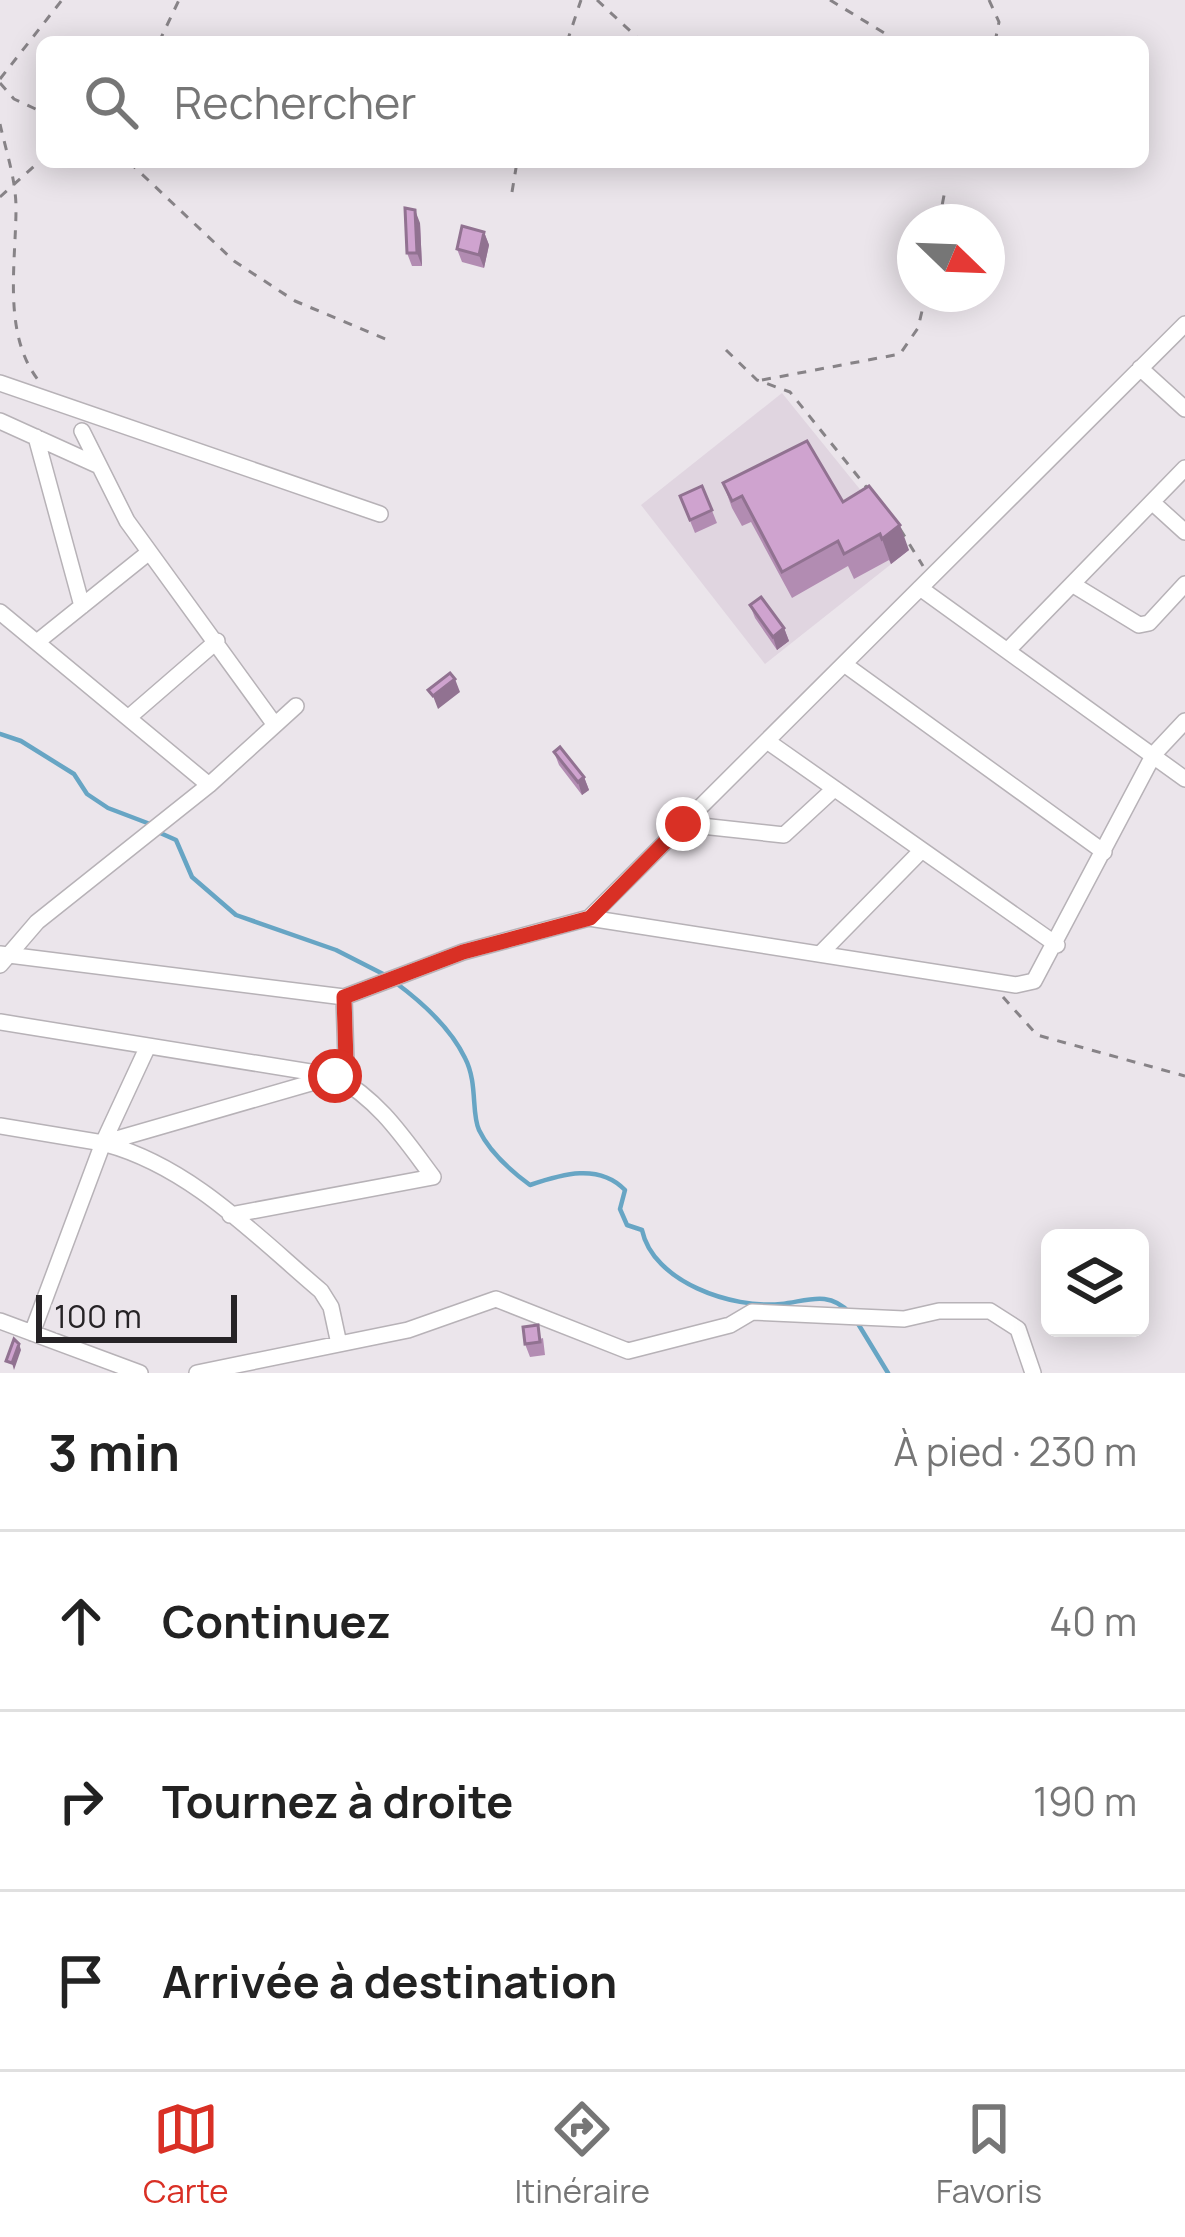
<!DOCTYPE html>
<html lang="fr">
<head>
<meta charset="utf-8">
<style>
	body { margin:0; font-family:Manrope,sans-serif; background:#f6f6f6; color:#222 }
	.controls { position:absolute; right:36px; bottom:36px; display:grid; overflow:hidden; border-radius:18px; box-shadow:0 6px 30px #0003 }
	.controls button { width:108px; height:108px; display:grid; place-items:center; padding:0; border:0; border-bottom:3px solid #e0e0e0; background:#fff; color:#222; font:60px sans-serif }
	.compass { position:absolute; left:897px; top:204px; width:108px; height:108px; border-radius:50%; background:#fff; box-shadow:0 6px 30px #0003; rotate:113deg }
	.scale { position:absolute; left:36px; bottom:30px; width:201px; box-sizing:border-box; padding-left:12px; border:6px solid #262326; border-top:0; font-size:33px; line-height:42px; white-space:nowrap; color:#262326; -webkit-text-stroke:9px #ebe5eb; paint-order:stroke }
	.stop { position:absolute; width:36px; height:36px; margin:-27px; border:9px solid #d93025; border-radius:50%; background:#fff }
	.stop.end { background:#d93025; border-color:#fff; box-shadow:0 3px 12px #0008 }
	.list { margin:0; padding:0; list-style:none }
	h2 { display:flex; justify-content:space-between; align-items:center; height:156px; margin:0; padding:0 48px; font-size:51px }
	h2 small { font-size:39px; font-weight:400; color:#767676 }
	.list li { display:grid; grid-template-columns:78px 1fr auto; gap:36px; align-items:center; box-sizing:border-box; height:180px; padding:0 48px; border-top:3px solid #e0e0e0 }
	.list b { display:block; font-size:45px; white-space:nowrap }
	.list em { font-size:39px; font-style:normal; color:#767676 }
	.icon { flex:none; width:66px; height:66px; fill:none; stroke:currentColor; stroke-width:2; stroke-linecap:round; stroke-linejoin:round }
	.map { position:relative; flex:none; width:1185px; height:1373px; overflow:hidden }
	.search { position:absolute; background:#fff; box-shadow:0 6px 30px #0003; left:36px; right:36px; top:36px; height:132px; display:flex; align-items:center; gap:30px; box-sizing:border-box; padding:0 42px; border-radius:18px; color:#767676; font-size:45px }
	.sheet { height:696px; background:#fff }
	nav { display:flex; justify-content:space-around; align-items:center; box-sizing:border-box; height:168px; border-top:3px solid #e0e0e0; background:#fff; font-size:33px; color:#767676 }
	nav a { display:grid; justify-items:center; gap:6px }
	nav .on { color:#d93025 }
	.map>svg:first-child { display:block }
	.built { fill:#e0d5e0 }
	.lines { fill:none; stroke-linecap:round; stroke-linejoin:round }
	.stream { stroke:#67a5c4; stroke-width:4.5 }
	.street-casing { stroke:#b7b2b7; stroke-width:18 }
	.path { stroke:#878387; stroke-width:3; stroke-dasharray:9 9; stroke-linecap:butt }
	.street { stroke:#fff; stroke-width:15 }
	.wall { fill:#b28cb2 }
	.shaded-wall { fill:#917291 }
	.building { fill:#cfa3cf; stroke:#917291; stroke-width:3 }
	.route { stroke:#d93025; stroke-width:15 }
</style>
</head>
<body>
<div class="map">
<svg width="1185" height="1373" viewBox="0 0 1185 1373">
	<rect width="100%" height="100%" fill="#ebe5eb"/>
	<path class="built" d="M 782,393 L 909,550 L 765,664 L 641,505 Z"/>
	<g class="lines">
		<path class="stream" d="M 0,734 L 21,741 L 74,774 L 87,794 L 108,808 L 150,824
			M 158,832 L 176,840 L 192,877 L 236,915 L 336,950 L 387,976
			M 396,983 C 423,1003 450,1027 465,1058 C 478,1083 471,1113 479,1130 C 489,1151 511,1171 530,1185 C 562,1174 599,1163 625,1190 L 620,1209 L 627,1225 L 642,1230 C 653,1282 732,1309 781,1304 C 808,1301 828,1290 850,1313
			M 857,1322 L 888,1373"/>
		<defs>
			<path id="street" d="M 1140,368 L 1185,409
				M 0,383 L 380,514
				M 0,421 L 97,465
				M 82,431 L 127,521 L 275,725
				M 36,437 L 82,606
				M 1152,502 L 1185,532
				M 1072,584 L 1139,625 L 1149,623 L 1185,584
				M 920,588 L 1185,779
				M 0,612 L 209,785
				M 37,642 L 148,553
				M 1008,650 L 1185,468
				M 844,664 L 1104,852
				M 128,718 L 217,641
				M 767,741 L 1057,945
				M 683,824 L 784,835 L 834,789
				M 589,918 L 1016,985 L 1034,981 L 1154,754 L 1185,721
				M 0,954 L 344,997 L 463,952 L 589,918 L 1185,324
				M 820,954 L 922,850
				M 0,965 L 37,922 L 209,785 L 296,706
				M 0,1022 L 335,1076 C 379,1100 403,1137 433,1177 L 230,1215
				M 0,1126 L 103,1143 L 335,1076 L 346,1061 L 344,997
				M 106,1144 C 191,1167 256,1236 321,1291 L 331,1307 L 339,1344
				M 0,1321 L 140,1373
				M 32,1333 L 103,1143 L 148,1046
				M 197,1373 L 408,1330 L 496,1299 L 628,1351 L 730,1325 L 752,1312 L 904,1319 L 939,1311 L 990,1311 L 1018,1329 L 1033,1373"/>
		</defs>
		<use href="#street" class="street-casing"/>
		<path class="path" d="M 597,0 L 642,42
			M 830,0 L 899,42
			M 989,0 L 999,22 L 995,42
			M 159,42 L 179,0
			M 567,42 L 581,0
			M 0,79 L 62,0
			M 0,83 L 14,99 L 42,112
			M 0,124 C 6,151 16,180 16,208 C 16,263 2,335 39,381
			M 129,162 L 234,261 L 295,301 L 390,341
			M 512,192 L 517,162
			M 0,197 L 42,159
			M 939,222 L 945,190
			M 726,350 L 757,380 L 790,392 L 868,489
			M 762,380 L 900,354 L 918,328 L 926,294
			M 900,529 L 923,566
			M 1003,997 L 1037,1035 L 1185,1076"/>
		<use href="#street" class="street"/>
	</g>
	<path class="wall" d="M 420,223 L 422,266 L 412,266 L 407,253 Z
		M 484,232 L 489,245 L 484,268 L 462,262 L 457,249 Z
		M 723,483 L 843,502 L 909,550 L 891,564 L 889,560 L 854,579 L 848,566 L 792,598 L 751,522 L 742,526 L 732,508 Z
		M 702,486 L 717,523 L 695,533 L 680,496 Z
		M 750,605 L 784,628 L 789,641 L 777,650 L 755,618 Z
		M 554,752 L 584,777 L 589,790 L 582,795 L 559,765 Z
		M 543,1338 L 545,1355 L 530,1357 L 525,1344 Z"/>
	<path class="shaded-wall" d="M 415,210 L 420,223 L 422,266 L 417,253 Z
		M 484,232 L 489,245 L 484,268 L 479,255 Z
		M 900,525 L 909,550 L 891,564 L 882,539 Z
		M 784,628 L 789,641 L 777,650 L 773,637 Z
		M 455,679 L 460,692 L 438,709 L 433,696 Z
		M 584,777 L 589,790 L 582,795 L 578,782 Z
		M 19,1344 L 21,1350 L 14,1370 L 12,1363 Z"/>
	<path class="building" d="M 405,208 L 415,210 L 417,253 L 407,253 Z
		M 462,226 L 484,232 L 479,255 L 457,249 Z
		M 807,441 L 843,502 L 869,486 L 900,525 L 882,539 L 880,534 L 844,554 L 838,541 L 782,572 L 742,496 L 732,501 L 723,483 Z
		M 702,486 L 712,510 L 690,520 L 680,496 Z
		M 761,597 L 784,628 L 773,637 L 750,605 Z
		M 450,673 L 455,679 L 433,696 L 428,690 Z
		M 560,747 L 584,777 L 578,782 L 554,752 Z
		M 538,1325 L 540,1342 L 525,1344 L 523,1327 Z
		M 14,1339 L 19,1344 L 12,1363 L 6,1361 Z"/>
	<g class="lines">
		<path class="route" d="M 335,1076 L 346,1061 L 344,997 L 463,952 L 590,918 L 683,824"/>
	</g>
</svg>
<div class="controls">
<button><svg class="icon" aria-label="layers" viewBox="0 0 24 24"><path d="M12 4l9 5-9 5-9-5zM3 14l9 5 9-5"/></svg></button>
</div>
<svg class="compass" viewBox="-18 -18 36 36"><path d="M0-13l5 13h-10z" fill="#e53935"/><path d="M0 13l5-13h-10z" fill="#767676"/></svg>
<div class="scale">100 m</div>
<div class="stop" style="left:335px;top:1076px"></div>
<div class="stop end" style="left:683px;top:824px"></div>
<div class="search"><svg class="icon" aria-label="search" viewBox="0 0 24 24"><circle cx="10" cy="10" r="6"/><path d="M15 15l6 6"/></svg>Rechercher</div>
</div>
<section class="sheet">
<h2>3 min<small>À pied · 230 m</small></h2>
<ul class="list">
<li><svg class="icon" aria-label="ahead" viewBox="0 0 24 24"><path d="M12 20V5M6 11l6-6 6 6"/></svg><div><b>Continuez</b></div><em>40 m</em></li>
<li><svg class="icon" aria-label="right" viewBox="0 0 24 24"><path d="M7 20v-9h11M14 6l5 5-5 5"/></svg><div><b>Tournez à droite</b></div><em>190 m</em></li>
<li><svg class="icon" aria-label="arrive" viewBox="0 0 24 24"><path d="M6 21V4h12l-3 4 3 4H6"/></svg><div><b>Arrivée à destination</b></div></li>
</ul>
</section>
<nav>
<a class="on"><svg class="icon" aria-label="map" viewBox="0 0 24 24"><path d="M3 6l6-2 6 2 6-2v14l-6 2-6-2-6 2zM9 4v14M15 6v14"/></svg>Carte</a>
<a><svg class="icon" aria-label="directions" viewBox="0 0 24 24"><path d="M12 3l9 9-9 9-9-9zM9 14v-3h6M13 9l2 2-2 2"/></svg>Itinéraire</a>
<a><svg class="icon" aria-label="saved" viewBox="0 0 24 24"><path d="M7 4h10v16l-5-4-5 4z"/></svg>Favoris</a>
</nav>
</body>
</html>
